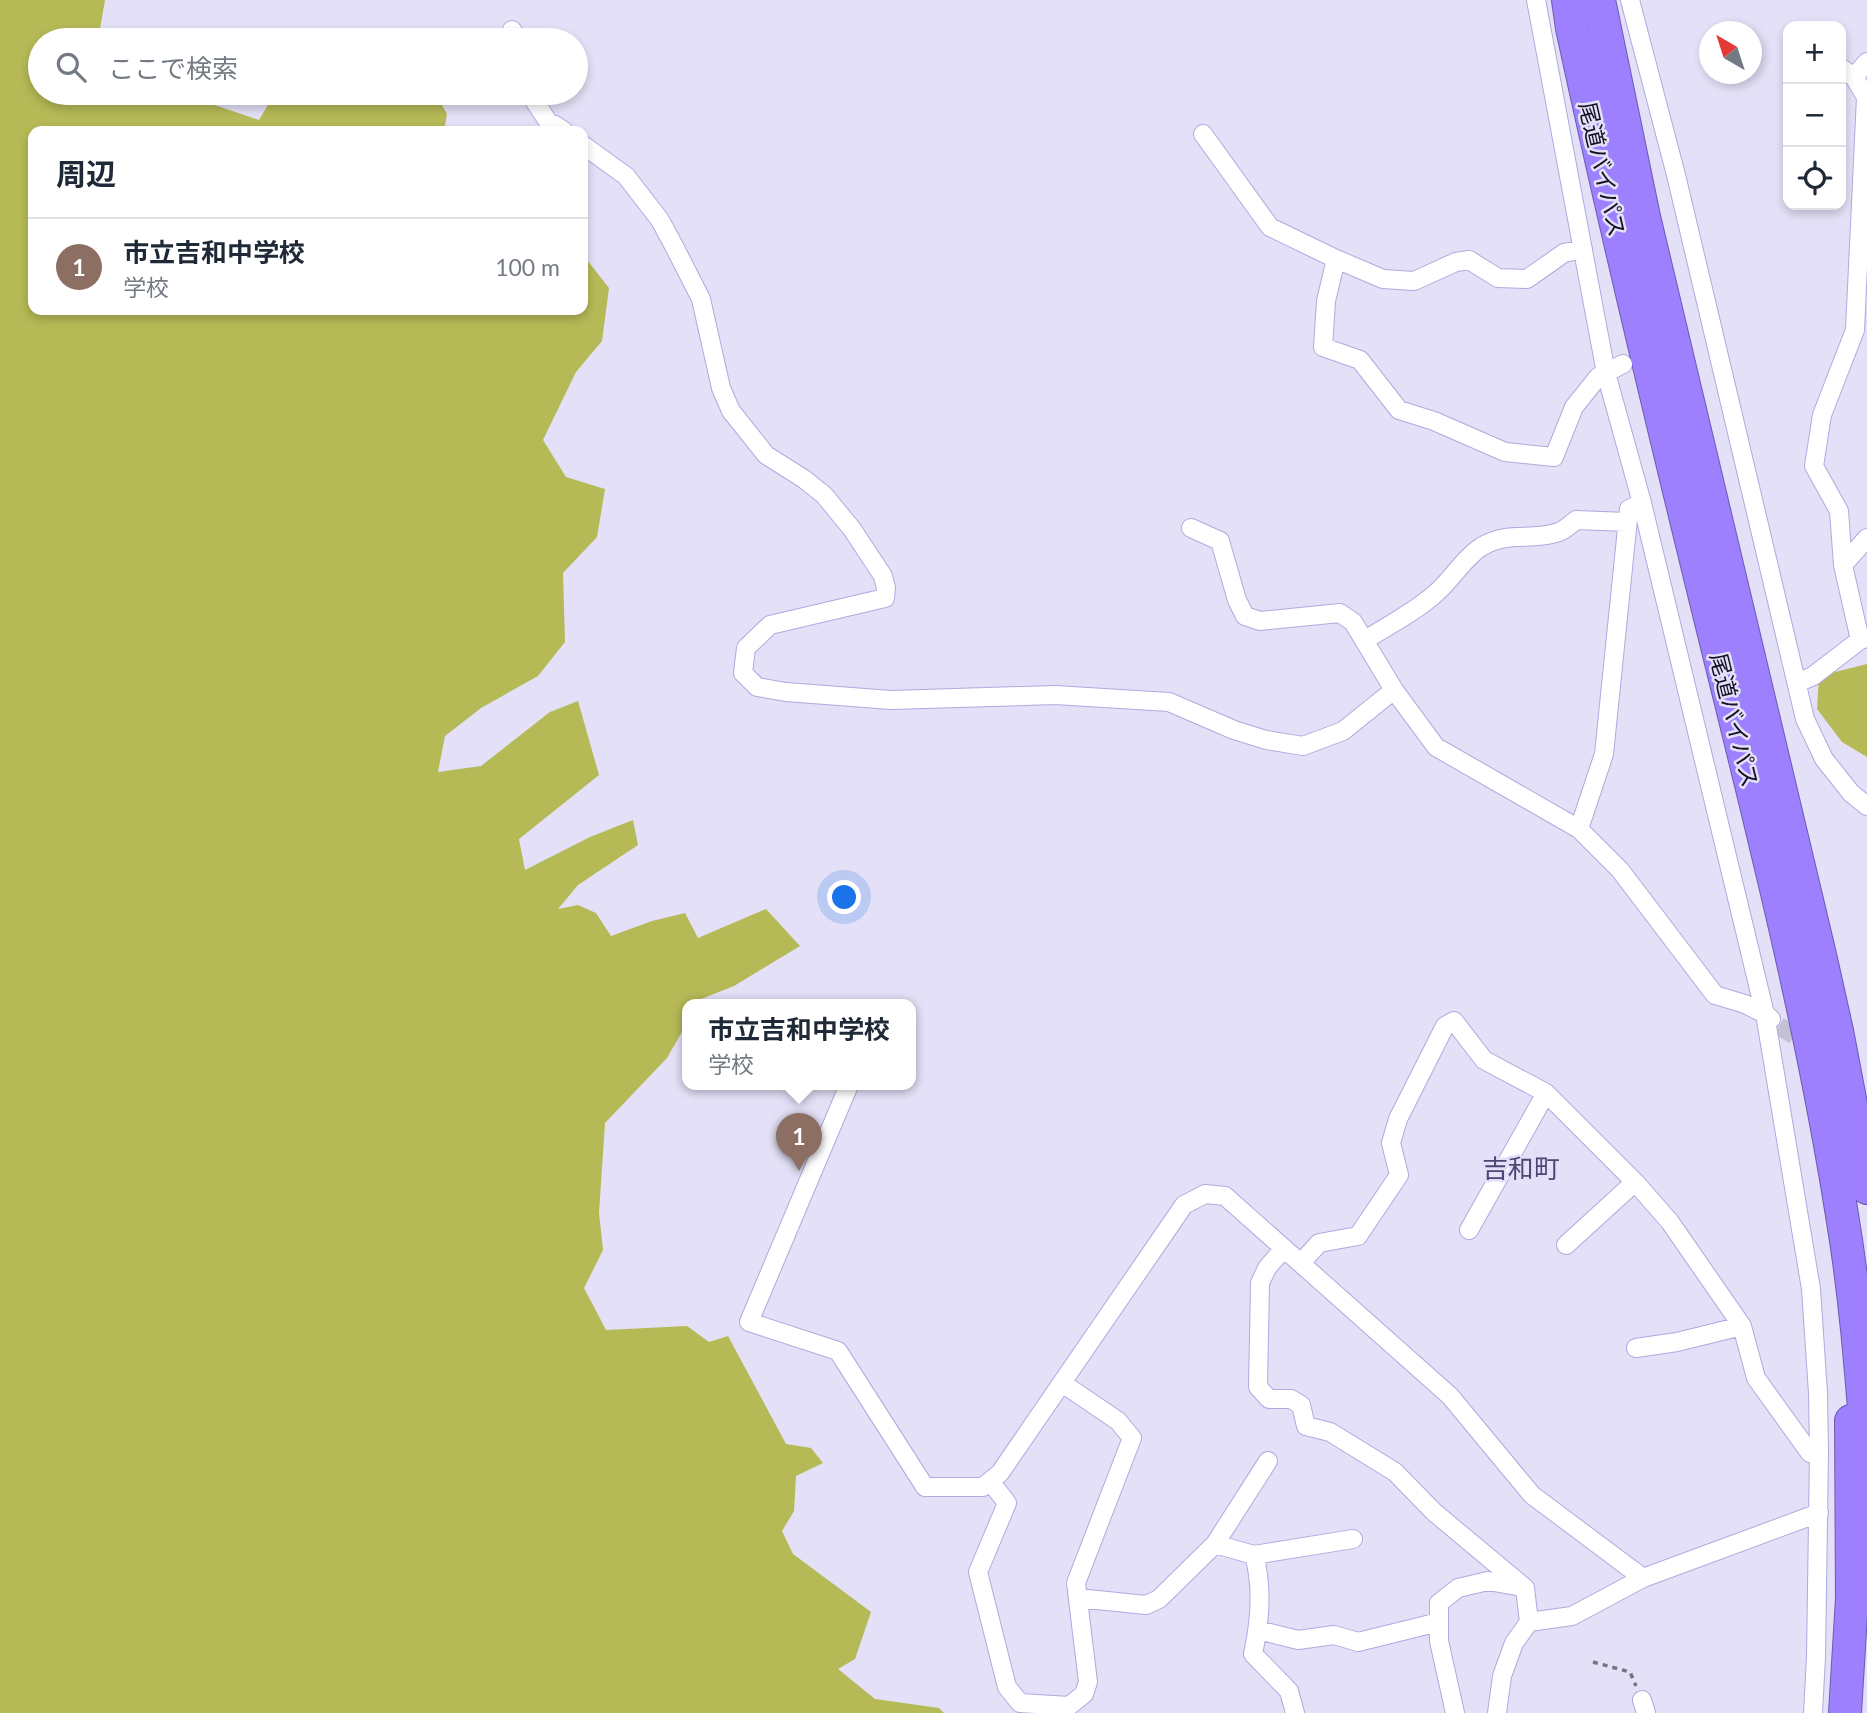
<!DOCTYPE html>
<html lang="ja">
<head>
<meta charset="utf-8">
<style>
	body { margin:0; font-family:Lato,"Noto Sans JP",sans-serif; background:#f6f6f7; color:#1f2937 }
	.controls { position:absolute; right:21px; top:21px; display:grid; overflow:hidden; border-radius:14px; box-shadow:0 4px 10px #0003 }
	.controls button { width:63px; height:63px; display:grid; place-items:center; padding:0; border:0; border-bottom:2px solid #e0e1e3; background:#fff; color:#1f2937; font:35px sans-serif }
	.compass { position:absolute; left:1699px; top:21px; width:63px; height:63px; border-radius:50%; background:#fff; box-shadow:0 4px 10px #0003; rotate:321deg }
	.you { position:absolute; left:845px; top:898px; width:24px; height:24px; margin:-18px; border:5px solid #fff; border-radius:50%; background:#1a73e8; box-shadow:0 0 0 10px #1a73e833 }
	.badge { display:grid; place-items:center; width:46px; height:46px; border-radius:50%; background:#5f622f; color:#fff; font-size:23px; font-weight:700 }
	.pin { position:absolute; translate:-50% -58px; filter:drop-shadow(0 2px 4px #0008) }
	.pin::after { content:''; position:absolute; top:37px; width:24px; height:21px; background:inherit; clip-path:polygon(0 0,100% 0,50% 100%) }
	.popup { position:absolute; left:682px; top:999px; width:234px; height:91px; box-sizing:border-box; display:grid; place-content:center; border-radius:14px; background:#fff; filter:drop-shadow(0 2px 5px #0005); font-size:23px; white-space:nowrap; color:#747a83 }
	.popup b { font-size:26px; color:#1f2937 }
	.popup::after { content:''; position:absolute; left:50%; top:100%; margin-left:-14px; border:14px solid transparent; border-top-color:#fff }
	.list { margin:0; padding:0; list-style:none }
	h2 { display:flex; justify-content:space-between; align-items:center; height:91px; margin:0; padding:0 28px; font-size:30px }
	h2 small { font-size:23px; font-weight:400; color:#747a83 }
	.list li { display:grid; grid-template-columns:46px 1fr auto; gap:21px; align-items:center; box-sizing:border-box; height:98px; padding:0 28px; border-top:2px solid #e0e1e3 }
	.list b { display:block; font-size:26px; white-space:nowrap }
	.list p { margin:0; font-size:23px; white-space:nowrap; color:#747a83 }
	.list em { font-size:23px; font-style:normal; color:#747a83 }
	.icon { flex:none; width:38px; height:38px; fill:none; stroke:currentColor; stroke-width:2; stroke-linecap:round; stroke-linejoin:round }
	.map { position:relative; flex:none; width:1867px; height:1713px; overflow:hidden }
	.search { position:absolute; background:#fff; box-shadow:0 4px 10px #0003; left:28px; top:28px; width:560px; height:77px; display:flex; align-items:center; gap:18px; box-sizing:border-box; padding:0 24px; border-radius:38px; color:#747a83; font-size:26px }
	.panel { position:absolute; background:#fff; box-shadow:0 4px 10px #0003; left:28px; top:126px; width:560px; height:189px; border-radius:14px }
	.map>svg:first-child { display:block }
	.green { fill:#b5b956 }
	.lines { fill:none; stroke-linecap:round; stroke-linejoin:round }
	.street-tunnel { stroke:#c4c1d7; stroke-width:18; stroke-dasharray:18 9; stroke-linecap:butt }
	.street-casing { stroke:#b1a9df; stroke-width:20 }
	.highway-casing { stroke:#6d59b1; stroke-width:34 }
	.path { stroke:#767287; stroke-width:3.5; stroke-dasharray:5 5; stroke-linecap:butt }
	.street { stroke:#fff; stroke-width:18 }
	.highway { stroke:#9c80fd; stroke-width:32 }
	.labels { text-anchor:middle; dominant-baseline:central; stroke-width:5; stroke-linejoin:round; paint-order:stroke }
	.street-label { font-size:23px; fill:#151124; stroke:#e3e0f7 }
	.quarter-label { font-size:26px; fill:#4e4675; stroke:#e3e0f7 }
</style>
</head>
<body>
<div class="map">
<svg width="1867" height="1713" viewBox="0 0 1867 1713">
	<rect width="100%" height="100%" fill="#e3e0f7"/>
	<path class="green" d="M 0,0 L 105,0 L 98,40 L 40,40 L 40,93 L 179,93 L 259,120 L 275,93 L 435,93 L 447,114 L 444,131 L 33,131 L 33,310 L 583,310 L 583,259 L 587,260 L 609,288 L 602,341 L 576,372 L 543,440 L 566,477 L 605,489 L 597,537 L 563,573 L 565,642 L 538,676 L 481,708 L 445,736 L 438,772 L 481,766 L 550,712 L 578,701 L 599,775 L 519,839 L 525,870 L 590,837 L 633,820 L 638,845 L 578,885 L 558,909 L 578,905 L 596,913 L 611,936 L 652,921 L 685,913 L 698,938 L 766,909 L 800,946 L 734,986 L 701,999 L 697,1005 L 687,1005 L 687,1023 L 667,1058 L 605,1123 L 599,1213 L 603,1250 L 584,1288 L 606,1330 L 687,1326 L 709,1342 L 728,1336 L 786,1444 L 811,1448 L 823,1463 L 796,1476 L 794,1511 L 782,1531 L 793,1554 L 871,1612 L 855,1659 L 838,1669 L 875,1699 L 939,1708 L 944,1713 L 0,1713 Z
		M 1867,664 L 1867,757 L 1842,742 L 1817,709 L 1819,676 Z"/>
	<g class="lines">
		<path class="street-tunnel" d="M 1779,1026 L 1811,1046"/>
		<defs>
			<path id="street" d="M 1536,0 L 1606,373 L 1642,503 L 1765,1014 L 1811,1289 L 1818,1393 L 1819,1452 L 1816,1657 L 1813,1713
				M 1630,0 L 1676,175 L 1805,719 L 1824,759 L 1851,793 L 1867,806
				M 512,30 L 518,40
				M 1841,68 L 1854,77 L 1866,97 L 1855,330 L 1822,415 L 1814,466 L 1839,511 L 1843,565 L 1860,640
				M 1854,77 L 1867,62
				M 529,93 L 549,123 L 555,125 L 564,131
				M 1203,134 L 1270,227 L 1336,259 L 1383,279 L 1414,281 L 1456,262 L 1469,260 L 1498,278 L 1527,279 L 1564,253 L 1583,249
				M 583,145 L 626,176 L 660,220 L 675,248 L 701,299 L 721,388 L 731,411 L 766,455 L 804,479 L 824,495 L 852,529 L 883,576 L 886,588 L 885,598 L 770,625 L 746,648 L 743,673 L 757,687 L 786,692 L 891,700 L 1055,695 L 1169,702 L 1234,730 L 1266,740 L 1303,746 L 1343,731 L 1394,690
				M 1336,259 L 1326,301 L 1323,347 L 1360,360 L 1399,410 L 1434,421 L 1505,452 L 1554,457 L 1574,407 L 1598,377 L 1623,364
				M 1191,528 L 1220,541 L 1237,600 L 1245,616 L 1260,621 L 1340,613 L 1353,622 L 1394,690 L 1436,747 L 1579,829 L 1620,870 L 1715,995 L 1745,1004 L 1765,1014 L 1771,1019
				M 1843,565 L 1867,538
				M 1365,640 C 1389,625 1415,612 1436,593 C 1452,579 1464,558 1481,547 C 1509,530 1530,542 1559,532 C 1565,530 1571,524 1576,520 L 1627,522
				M 1797,683 L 1813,676 L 1860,640 L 1867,638
				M 1579,829 L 1604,754 L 1629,509 L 1642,503
				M 849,1085 L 749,1322 L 838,1351 L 925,1487 L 983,1487 L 1000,1473 L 1184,1205 L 1205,1194 L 1225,1196 L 1450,1396 L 1532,1495 L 1643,1578
				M 1469,1230 L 1546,1093
				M 1566,1245 L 1635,1182
				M 1284,1248 L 1267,1268 L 1260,1283 L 1258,1387 L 1269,1399 L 1291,1399 L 1301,1405 L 1306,1426 L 1330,1432 L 1395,1472 L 1434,1512 L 1525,1588 L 1529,1622 L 1514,1643 L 1502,1676 L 1497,1713
				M 1301,1263 L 1319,1243 L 1358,1236 L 1399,1175 L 1391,1143 L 1398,1119 L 1445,1026 L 1454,1021 L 1484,1060 L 1546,1093 L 1635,1182 L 1670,1222 L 1742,1326 L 1756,1378 L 1810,1453 L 1819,1452
				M 1636,1348 L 1677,1342 L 1742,1326
				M 990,1481 L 1007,1503 L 978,1572 L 1007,1687 L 1020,1703 L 1069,1706 L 1084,1694 L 1088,1682 L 1076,1583 L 1132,1438 L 1118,1421 L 1062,1383
				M 1215,1544 L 1268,1461
				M 1254,1555 L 1353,1539
				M 1078,1598 L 1146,1605 L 1159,1599 L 1215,1544 L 1254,1555 C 1263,1587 1260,1622 1253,1654 L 1289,1691 L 1295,1713
				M 1529,1622 L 1572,1616 L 1643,1578 L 1819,1513
				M 1258,1630 L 1298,1640 L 1334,1635 L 1358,1642 L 1439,1622
				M 1642,1700 L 1646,1713
				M 1455,1713 L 1439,1641 L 1439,1603 L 1458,1588 L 1488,1581 L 1522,1587"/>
			<path id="highway" d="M 1568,0 L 1572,28 C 1616,232 1665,435 1715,638 C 1762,829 1811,1020 1842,1215 C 1855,1292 1861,1369 1867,1447
				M 1599,0 L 1644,217 L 1820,955 L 1837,1031 L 1867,1188
				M 1845,1713 L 1852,1598 L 1851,1421"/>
		</defs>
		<use href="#street" class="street-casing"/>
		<use href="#highway" class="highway-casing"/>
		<path class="path" d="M 1593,1662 L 1630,1672 L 1636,1686"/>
		<use href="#street" class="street"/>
		<use href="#highway" class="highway"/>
	</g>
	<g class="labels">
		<g class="street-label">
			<text transform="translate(1603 169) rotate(77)">尾道バイパス</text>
			<text transform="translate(1735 720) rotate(76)">尾道バイパス</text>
		</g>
		<g class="quarter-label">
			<text x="1521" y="1168">吉和町</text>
		</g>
	</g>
</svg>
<div class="controls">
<button>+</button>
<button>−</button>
<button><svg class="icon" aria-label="locate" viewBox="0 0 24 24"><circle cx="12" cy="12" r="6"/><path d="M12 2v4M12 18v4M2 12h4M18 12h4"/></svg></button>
</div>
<svg class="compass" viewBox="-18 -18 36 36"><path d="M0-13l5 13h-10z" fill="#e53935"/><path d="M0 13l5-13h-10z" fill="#747a83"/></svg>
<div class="you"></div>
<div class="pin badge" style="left:799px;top:1171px;background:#8d6e63">1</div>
<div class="popup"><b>市立吉和中学校</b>学校</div>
<div class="search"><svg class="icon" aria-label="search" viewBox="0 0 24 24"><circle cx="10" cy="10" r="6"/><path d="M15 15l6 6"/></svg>ここで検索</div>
<section class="panel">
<h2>周辺<small></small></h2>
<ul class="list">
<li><span class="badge" style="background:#8d6e63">1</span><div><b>市立吉和中学校</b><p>学校</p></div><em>100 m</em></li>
</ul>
</section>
</div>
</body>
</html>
